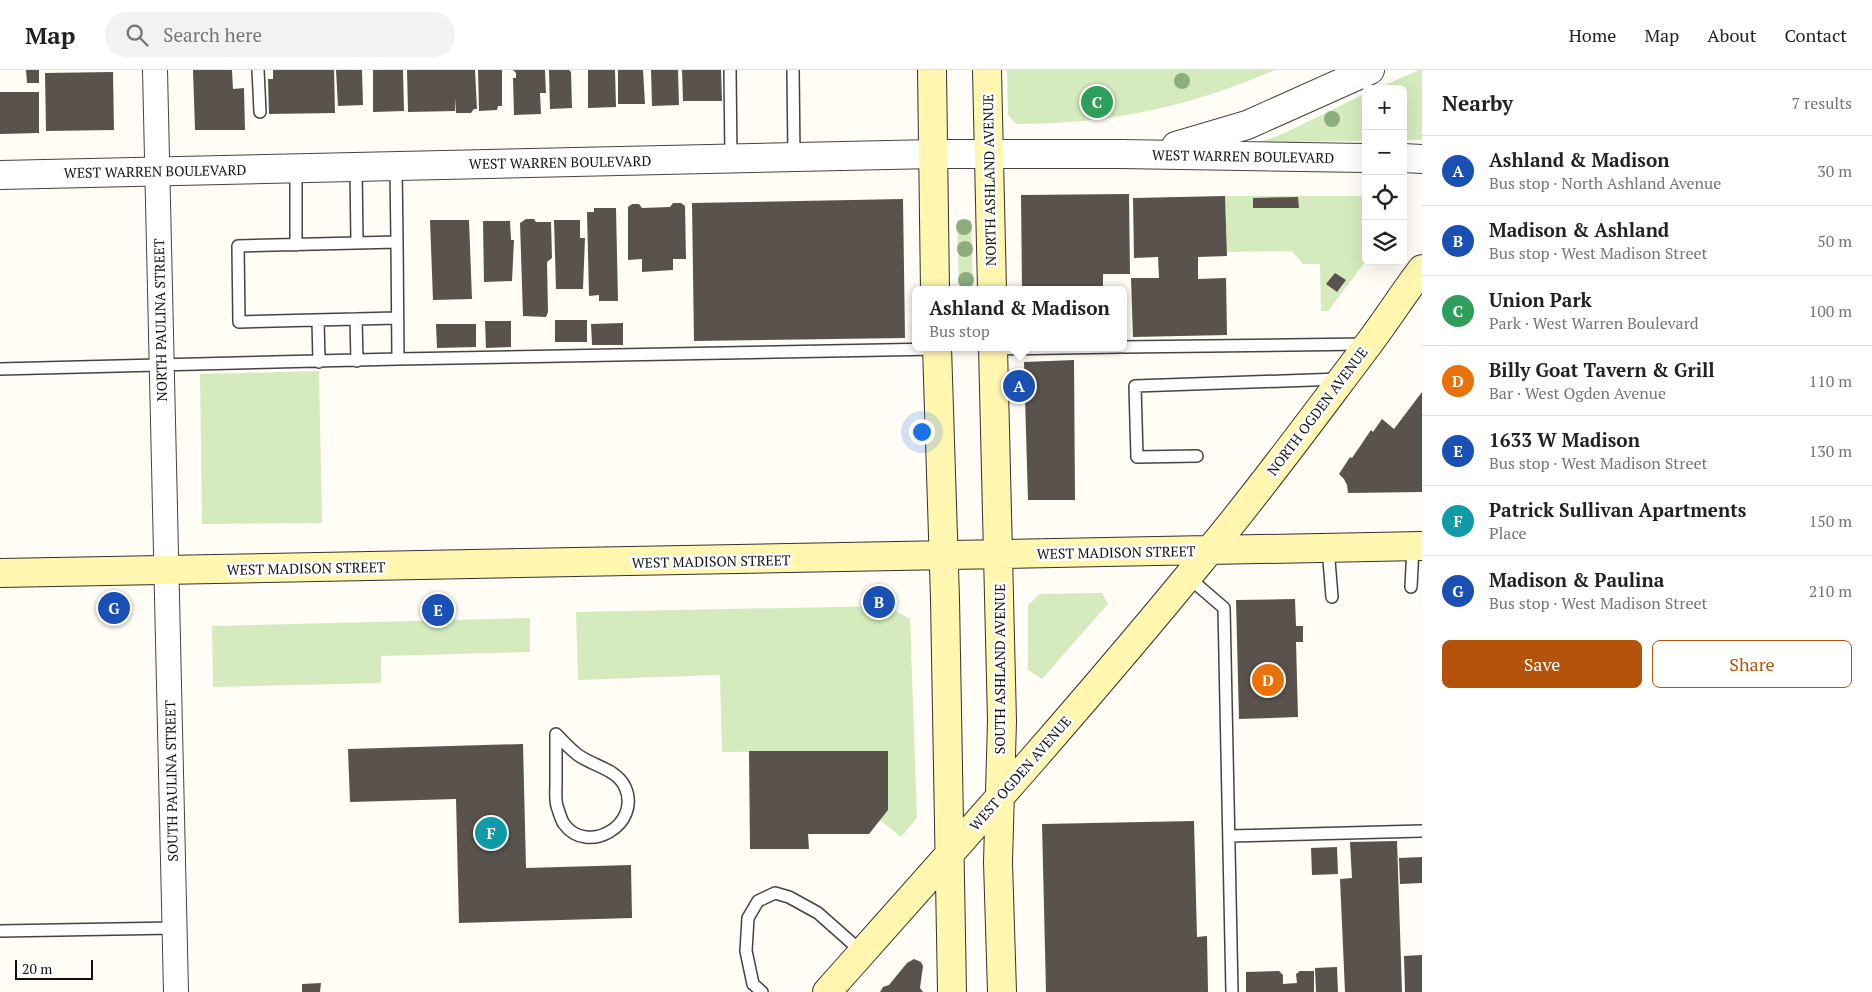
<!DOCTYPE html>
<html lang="en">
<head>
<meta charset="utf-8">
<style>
	body { margin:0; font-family:"PT Serif",serif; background:#f2f2f2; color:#202124 }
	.controls { position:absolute; right:15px; top:15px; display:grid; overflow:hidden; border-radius:8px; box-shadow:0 5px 20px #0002 }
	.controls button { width:45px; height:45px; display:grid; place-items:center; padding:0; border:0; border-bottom:1px solid #e0e0e0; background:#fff; color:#202124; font:25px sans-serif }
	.scale { position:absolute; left:15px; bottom:12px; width:78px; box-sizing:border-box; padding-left:5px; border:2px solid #111; border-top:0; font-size:14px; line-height:18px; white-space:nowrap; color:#111; -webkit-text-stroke:4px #fff; paint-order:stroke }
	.you { position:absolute; left:921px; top:361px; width:18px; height:18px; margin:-12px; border:4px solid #fff; border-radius:50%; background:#1a73e8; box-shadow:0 0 0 8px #1a73e833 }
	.badge { display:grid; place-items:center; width:32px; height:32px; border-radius:50%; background:#b45309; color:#fff; font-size:16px; font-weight:700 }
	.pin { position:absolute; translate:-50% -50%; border:2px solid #fff; box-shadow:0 1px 5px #0006 }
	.popup { position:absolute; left:912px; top:216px; width:215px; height:65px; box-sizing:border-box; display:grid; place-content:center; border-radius:8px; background:#fff; filter:drop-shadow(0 1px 4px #0005); font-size:16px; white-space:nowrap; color:#757577 }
	.popup b { font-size:19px; color:#202124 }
	.popup::after { content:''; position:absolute; left:50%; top:100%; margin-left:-10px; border:10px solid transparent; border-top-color:#fff }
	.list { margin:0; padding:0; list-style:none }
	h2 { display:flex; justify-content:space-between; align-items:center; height:65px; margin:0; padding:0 20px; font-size:21px }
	h2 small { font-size:16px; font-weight:400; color:#757577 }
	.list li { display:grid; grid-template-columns:32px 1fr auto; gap:15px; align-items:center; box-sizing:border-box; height:70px; padding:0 20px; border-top:1px solid #e0e0e0 }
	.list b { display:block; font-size:19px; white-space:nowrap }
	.list p { margin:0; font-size:16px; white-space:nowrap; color:#757577 }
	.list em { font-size:16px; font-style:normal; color:#757577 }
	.actions { display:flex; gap:10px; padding:15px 20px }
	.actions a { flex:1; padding:11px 0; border:1px solid #b45309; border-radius:8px; text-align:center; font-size:18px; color:#b45309 }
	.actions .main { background:#b45309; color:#fff }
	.icon { flex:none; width:28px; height:28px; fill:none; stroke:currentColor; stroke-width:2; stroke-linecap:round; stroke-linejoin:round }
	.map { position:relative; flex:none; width:1422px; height:922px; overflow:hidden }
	header { display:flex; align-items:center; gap:30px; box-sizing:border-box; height:70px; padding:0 25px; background:#fff; border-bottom:1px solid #e0e0e0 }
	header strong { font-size:24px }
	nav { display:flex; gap:28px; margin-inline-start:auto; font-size:18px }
	.search { width:350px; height:45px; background:#f2f2f2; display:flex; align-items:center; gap:12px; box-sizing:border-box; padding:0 18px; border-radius:28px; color:#757577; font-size:19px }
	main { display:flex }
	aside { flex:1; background:#fff }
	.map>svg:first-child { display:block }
	.green { fill:#d5ebbd }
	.building { fill:#5a524d }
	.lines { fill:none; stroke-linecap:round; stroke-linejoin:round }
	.service-casing { stroke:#444; stroke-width:14 }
	.minor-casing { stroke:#444; stroke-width:26 }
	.tertiary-casing { stroke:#444; stroke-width:30 }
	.secondary-casing { stroke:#333; stroke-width:30 }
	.service { stroke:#fff; stroke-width:11 }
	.minor { stroke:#fff; stroke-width:24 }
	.tertiary { stroke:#fff; stroke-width:28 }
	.secondary { stroke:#fff6b0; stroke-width:28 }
	.tree { fill:#8dad7f }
	.labels { text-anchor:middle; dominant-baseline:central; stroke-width:5; stroke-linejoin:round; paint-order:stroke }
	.street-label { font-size:14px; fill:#111; stroke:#fff }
</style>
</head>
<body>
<header>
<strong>Map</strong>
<div class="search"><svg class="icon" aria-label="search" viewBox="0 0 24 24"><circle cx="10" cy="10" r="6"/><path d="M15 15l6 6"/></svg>Search here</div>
<nav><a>Home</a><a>Map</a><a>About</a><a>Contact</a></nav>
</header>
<main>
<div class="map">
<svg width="1422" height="922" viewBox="0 0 1422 922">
	<rect width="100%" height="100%" fill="#fffdf5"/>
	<path class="green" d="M 1007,0 L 1275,0 C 1189,37 1110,54 1016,54 L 1008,45 Z
		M 1419,0 L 1422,0 L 1422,70 L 1403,70 L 1403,19 L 1376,19 Z
		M 1366,23 L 1366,71 L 1285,72 L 1262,74 L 1260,72 L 1285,63 Z
		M 1225,126 L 1366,126 L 1366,191 L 1328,241 L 1321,241 L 1320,194 L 1303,194 L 1292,181 L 1227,182 Z
		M 957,150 L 971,150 L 973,220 L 959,220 Z
		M 319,301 L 322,453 L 202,454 L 200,304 Z
		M 1102,523 L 1108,534 L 1042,609 L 1028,600 L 1028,535 L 1040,524 Z
		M 887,536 L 910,549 L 917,748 L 901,767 L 880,750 L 888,740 L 888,681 L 722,682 L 720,605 L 578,610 L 576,542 Z
		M 530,548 L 530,582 L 381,586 L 381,613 L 213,617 L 212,556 Z"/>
	<path class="building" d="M 26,0 L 39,0 L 39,13 L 27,13 Z
		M 193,0 L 232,0 L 233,19 L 244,18 L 245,60 L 195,60 Z
		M 273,0 L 334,0 L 335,43 L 269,44 L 268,9 L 273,9 Z
		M 336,0 L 362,0 L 363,35 L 338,36 Z
		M 373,0 L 403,0 L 404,41 L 373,42 Z
		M 407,0 L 475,0 L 477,39 L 474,39 L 471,43 L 456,43 L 455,28 L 455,41 L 408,42 Z
		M 478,0 L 502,0 L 502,36 L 498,36 L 497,40 L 479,41 Z
		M 513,0 L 545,0 L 546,23 L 540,23 L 541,44 L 514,45 L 513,8 L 516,8 L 516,3 Z
		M 549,0 L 569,0 L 571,2 L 572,38 L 550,39 Z
		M 588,0 L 615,0 L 616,37 L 588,38 Z
		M 618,0 L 643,0 L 645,34 L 618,34 Z
		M 651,0 L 678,0 L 679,35 L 652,36 Z
		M 682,0 L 721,0 L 722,31 L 683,31 Z
		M 113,2 L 114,60 L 46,61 L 45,3 Z
		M 0,22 L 39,22 L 39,63 L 0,64 Z
		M 1129,124 L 1130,204 L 1103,204 L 1103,220 L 1022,220 L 1021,125 Z
		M 1225,126 L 1227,186 L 1198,187 L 1198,209 L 1226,208 L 1227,265 L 1133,267 L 1131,208 L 1159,208 L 1158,187 L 1134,188 L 1133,128 Z
		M 1298,127 L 1299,138 L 1253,138 L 1253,128 Z
		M 903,129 L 905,268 L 694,271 L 692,133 Z
		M 673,133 L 681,133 L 685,136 L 686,189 L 673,189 L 673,200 L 642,202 L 642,189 L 628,190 L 628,137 L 632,134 L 639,134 L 642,138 L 670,137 Z
		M 594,138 L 616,138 L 618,231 L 599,231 L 599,225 L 589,226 L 587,142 L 594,142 Z
		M 526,149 L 534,149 L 536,152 L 551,152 L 552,188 L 547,192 L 548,242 L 546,247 L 523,246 L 520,153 Z
		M 430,150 L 469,150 L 472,229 L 433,230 Z
		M 554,150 L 580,150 L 580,168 L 585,168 L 583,219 L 556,219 Z
		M 483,151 L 510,151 L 511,170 L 514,170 L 512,211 L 484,212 Z
		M 1335,203 L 1346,210 L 1337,222 L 1326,214 Z
		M 555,250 L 587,250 L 587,272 L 555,272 Z
		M 485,251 L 511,251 L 511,277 L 486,278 Z
		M 623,253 L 623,275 L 592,275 L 591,254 Z
		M 436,254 L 476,254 L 476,277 L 437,278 Z
		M 1074,290 L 1075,430 L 1028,430 L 1024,292 Z
		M 1422,322 L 1422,422 L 1348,423 L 1347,415 L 1344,409 L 1339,404 L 1350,387 L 1352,388 L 1371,360 L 1373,362 L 1382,349 L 1394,359 Z
		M 1295,529 L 1296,556 L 1303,556 L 1303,572 L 1296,572 L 1298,647 L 1239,649 L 1236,530 Z
		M 523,674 L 526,798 L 631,795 L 632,848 L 459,853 L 456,729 L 350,732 L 348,679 Z
		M 749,681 L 888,681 L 888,740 L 869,764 L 808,764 L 809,779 L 750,779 Z
		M 1194,751 L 1197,867 L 1207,866 L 1208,922 L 1046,922 L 1042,754 Z
		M 1397,771 L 1402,922 L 1345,922 L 1340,809 L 1352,808 L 1350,772 Z
		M 1337,777 L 1338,804 L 1312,805 L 1311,778 Z
		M 1422,787 L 1422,813 L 1400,814 L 1399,788 Z
		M 1422,885 L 1422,922 L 1405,922 L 1404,886 Z
		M 914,889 L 921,892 L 923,896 L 920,918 L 923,922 L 880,922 L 883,917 L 889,915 L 907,893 Z
		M 1337,897 L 1338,922 L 1316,922 L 1315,898 Z
		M 1279,901 L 1283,905 L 1283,914 L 1297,913 L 1296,904 L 1300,901 L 1314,901 L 1314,922 L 1246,922 L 1246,902 Z
		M 321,913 L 320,922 L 302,922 L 302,914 Z"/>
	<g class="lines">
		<defs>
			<path id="service" d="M 258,0 L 260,42
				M 730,0 L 731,88
				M 793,0 L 794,87
				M 396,96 L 397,172
				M 356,97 L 357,173
				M 296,98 L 296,175
				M 397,248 L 239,252 L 238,176 L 397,172 L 398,289
				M 356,249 L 357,291
				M 318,250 L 319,292
				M 1123,277 L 1366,274
				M 993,279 L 1119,277
				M 0,299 L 398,289 L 937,279
				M 1197,386 L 1137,387 L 1135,316 L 1340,309
				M 1328,478 L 1332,527
				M 1188,507 L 1224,538 L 1232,922
				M 1411,517 L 1413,477
				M 556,664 C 563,671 570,679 578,685 C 593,696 617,699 625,717 C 642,755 587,786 564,754 C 561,750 559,742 557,736 C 555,730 556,721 556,713 C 556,697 556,680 556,664 Z
				M 1229,766 L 1422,761
				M 0,861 L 174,858
				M 762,922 L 753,914 L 746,881 L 748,848 L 758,831 L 775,823 L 789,827 L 818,843 L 862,882"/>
			<path id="minor" d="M 155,0 L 176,922"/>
			<path id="tertiary" d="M 1176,76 L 1247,55 L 1370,0
				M 1403,88 L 1422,89
				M 0,105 L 934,84 L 1120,84 L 1366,88"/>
			<path id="secondary" d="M 932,0 L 935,220
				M 987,0 L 992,220
				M 937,277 L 945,529 L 952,922
				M 993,277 L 1002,651 L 998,792 L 1002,922
				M 0,503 L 1422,476
				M 827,922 C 956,777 1086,632 1209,481 C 1264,415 1315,345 1367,276 C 1386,251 1403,224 1422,199"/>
		</defs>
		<use href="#service" class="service-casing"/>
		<use href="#minor" class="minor-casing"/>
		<use href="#tertiary" class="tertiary-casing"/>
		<use href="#secondary" class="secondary-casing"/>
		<use href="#service" class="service"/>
		<use href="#minor" class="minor"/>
		<use href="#tertiary" class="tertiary"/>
		<use href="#secondary" class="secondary"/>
	</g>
	<g class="tree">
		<circle cx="1182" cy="11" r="8"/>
		<circle cx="1332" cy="49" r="8"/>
		<circle cx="964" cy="157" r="8"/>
		<circle cx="965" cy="179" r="8"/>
		<circle cx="966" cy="210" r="8"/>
	</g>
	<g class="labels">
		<g class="street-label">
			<text transform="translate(1243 86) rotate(1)">WEST WARREN BOULEVARD</text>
			<text transform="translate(560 92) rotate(-1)">WEST WARREN BOULEVARD</text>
			<text transform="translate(155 101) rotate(-1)">WEST WARREN BOULEVARD</text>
			<text transform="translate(989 110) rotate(-91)">NORTH ASHLAND AVENUE</text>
			<text transform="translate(160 250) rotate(-91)">NORTH PAULINA STREET</text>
			<text transform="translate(1317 341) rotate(-53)">NORTH OGDEN AVENUE</text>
			<text transform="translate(1116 482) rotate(-1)">WEST MADISON STREET</text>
			<text transform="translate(711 491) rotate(-1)">WEST MADISON STREET</text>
			<text transform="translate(306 498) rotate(-1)">WEST MADISON STREET</text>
			<text transform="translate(999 599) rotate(-90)">SOUTH ASHLAND AVENUE</text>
			<text transform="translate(1020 703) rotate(-49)">WEST OGDEN AVENUE</text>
			<text transform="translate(171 711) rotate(-91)">SOUTH PAULINA STREET</text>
		</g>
	</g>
</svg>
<div class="controls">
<button>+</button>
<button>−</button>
<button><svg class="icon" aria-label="locate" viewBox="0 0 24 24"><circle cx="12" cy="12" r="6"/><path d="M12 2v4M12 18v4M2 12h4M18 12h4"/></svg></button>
<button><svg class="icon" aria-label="layers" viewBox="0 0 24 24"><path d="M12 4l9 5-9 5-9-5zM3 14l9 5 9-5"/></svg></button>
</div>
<div class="scale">20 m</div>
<div class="you"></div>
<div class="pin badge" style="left:1019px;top:316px;background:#1a4fb4">A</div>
<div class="popup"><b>Ashland &amp; Madison</b>Bus stop</div>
<div class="pin badge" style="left:879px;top:532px;background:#1a4fb4">B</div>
<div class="pin badge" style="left:1097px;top:32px;background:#2e9e5b">C</div>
<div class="pin badge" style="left:1268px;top:610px;background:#e8710a">D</div>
<div class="pin badge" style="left:438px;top:540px;background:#1a4fb4">E</div>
<div class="pin badge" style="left:491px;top:763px;background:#0f9aa8">F</div>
<div class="pin badge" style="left:114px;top:538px;background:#1a4fb4">G</div>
</div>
<aside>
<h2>Nearby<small>7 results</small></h2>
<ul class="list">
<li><span class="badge" style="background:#1a4fb4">A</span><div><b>Ashland &amp; Madison</b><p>Bus stop · North Ashland Avenue</p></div><em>30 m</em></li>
<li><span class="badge" style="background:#1a4fb4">B</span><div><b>Madison &amp; Ashland</b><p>Bus stop · West Madison Street</p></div><em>50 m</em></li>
<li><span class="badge" style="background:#2e9e5b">C</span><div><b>Union Park</b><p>Park · West Warren Boulevard</p></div><em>100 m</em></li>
<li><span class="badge" style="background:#e8710a">D</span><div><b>Billy Goat Tavern &amp; Grill</b><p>Bar · West Ogden Avenue</p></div><em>110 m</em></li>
<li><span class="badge" style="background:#1a4fb4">E</span><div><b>1633 W Madison</b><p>Bus stop · West Madison Street</p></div><em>130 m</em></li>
<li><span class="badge" style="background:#0f9aa8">F</span><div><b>Patrick Sullivan Apartments</b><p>Place</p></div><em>150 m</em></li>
<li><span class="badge" style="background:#1a4fb4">G</span><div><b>Madison &amp; Paulina</b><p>Bus stop · West Madison Street</p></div><em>210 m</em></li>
</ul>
<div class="actions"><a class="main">Save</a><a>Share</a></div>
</aside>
</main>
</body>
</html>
